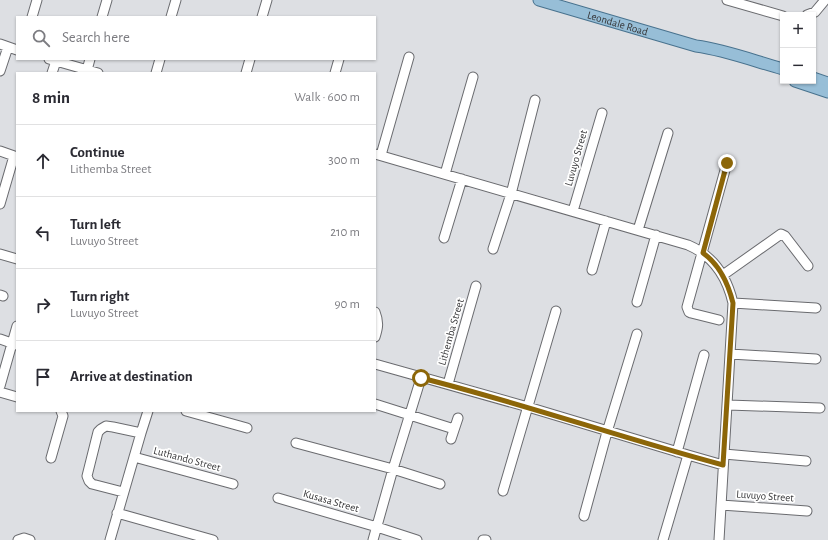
<!DOCTYPE html>
<html lang="en">
<head>
<meta charset="utf-8">
<style>
	body { margin:0; font-family:"Alegreya Sans",sans-serif; background:#f2f2f3; color:#2b2b33 }
	.controls { position:absolute; right:12px; top:12px; display:grid; overflow:hidden; border-radius:0px; box-shadow:0 1px 3px #0004 }
	.controls button { width:36px; height:36px; display:grid; place-items:center; padding:0; border:0; border-bottom:1px solid #e1e1e2; background:#fff; color:#2b2b33; font:20px sans-serif }
	.stop { position:absolute; width:12px; height:12px; margin:-9px; border:3px solid #8c6608; border-radius:50%; background:#fff }
	.stop.end { background:#8c6608; border-color:#fff; box-shadow:0 1px 4px #0008 }
	.list { margin:0; padding:0; list-style:none }
	h2 { display:flex; justify-content:space-between; align-items:center; height:52px; margin:0; padding:0 16px; font-size:17px }
	h2 small { font-size:13px; font-weight:400; color:#7c7c81 }
	.list li { display:grid; grid-template-columns:26px 1fr auto; gap:12px; align-items:center; box-sizing:border-box; height:72px; padding:0 16px; border-top:1px solid #e1e1e2 }
	.list b { display:block; font-size:15px; white-space:nowrap }
	.list p { margin:0; font-size:13px; white-space:nowrap; color:#7c7c81 }
	.list em { font-size:13px; font-style:normal; color:#7c7c81 }
	.icon { flex:none; width:22px; height:22px; fill:none; stroke:currentColor; stroke-width:2; stroke-linecap:round; stroke-linejoin:round }
	.map { position:relative; flex:none; width:828px; height:540px; overflow:hidden }
	.search { position:absolute; background:#fff; box-shadow:0 1px 3px #0004; left:16px; top:16px; width:360px; height:44px; display:flex; align-items:center; gap:10px; box-sizing:border-box; padding:0 14px; border-radius:0px; color:#7c7c81; font-size:15px }
	.panel { position:absolute; background:#fff; box-shadow:0 1px 3px #0004; left:16px; top:72px; width:360px; height:340px; border-radius:0px }
	.map>svg:first-child { display:block }
	.lines { fill:none; stroke-linecap:round; stroke-linejoin:round }
	.minor-casing { stroke:#6a6b6f; stroke-width:11 }
	.major-casing { stroke:#48728e; stroke-width:13 }
	.minor { stroke:#fff; stroke-width:9 }
	.major { stroke:#97bed7; stroke-width:11 }
	.route { stroke:#8c6608; stroke-width:5 }
	.labels { text-anchor:middle; dominant-baseline:central; stroke-width:3.5; stroke-linejoin:round; paint-order:stroke }
	.street-label { font-size:11px; fill:#363638; stroke:#fff }
</style>
</head>
<body>
<div class="map">
<svg width="828" height="540" viewBox="0 0 828 540">
	<rect width="100%" height="100%" fill="#dddfe3"/>
	<g class="lines">
		<defs>
			<path id="minor" d="M 727,0 L 783,16
				M 807,15 L 815,12 L 825,0
				M 32,17 L 37,0
				M 102,17 L 107,0
				M 171,17 L 176,0
				M 262,17 L 267,0
				M 0,44 L 17,50
				M 49,59 L 98,73
				M 87,70 L 90,59
				M 0,71 L 8,47
				M 52,73 L 56,61
				M 156,73 L 160,59
				M 246,73 L 250,59
				M 335,73 L 339,59
				M 0,151 L 17,157
				M 375,154 L 688,245 C 714,256 727,277 733,303 L 719,540
				M 381,155 L 409,57
				M 445,174 L 473,77
				M 0,204 L 14,156
				M 573,211 L 602,113
				M 638,230 L 668,133
				M 444,238 L 462,179
				M 493,249 L 511,194 L 535,100
				M 0,254 L 17,259
				M 592,270 L 606,221
				M 723,275 L 781,234 L 785,236 L 808,266
				M 0,295 L 3,296
				M 637,302 L 656,235
				M 733,303 L 816,308
				M 375,312 C 379,322 378,328 375,337
				M 719,320 L 691,313 L 689,312 L 687,307 L 727,163
				M 0,339 L 17,345
				M 730,354 L 816,359
				M 375,364 L 528,407 L 688,455 L 723,465
				M 448,384 L 476,286
				M 0,386 L 17,326
				M 0,392 L 17,397
				M 375,404 L 454,429
				M 728,405 L 820,408
				M 186,411 L 247,428
				M 451,439 L 458,418
				M 296,443 L 393,469 L 440,484
				M 677,452 L 704,355
				M 724,454 L 806,461
				M 134,457 L 233,484
				M 51,458 L 63,416 L 61,411
				M 503,491 L 556,311
				M 123,492 L 92,484 L 89,481 L 87,476 L 98,432 L 101,429 L 106,426 L 113,427 L 141,433
				M 278,498 L 377,527 L 417,540
				M 721,505 L 807,511
				M 117,513 L 213,540
				M 584,516 L 607,432 L 637,334
				M 18,540 L 24,538 L 30,540
				M 110,540 L 141,433 L 148,411
				M 373,540 L 393,469 L 421,378
				M 483,540 L 486,540
				M 663,540 L 688,455"/>
			<g id="major">
				<path id="s1" d="M 539,0 L 696,46 C 726,50 754,61 783,69"/>
				<path d="M 813,78 L 828,83"/>
				<path d="M 795,81 L 828,92"/>
			</g>
		</defs>
		<use href="#minor" class="minor-casing"/>
		<use href="#major" class="major-casing"/>
		<use href="#minor" class="minor"/>
		<use href="#major" class="major"/>
	</g>
	<g class="lines">
		<path class="route" d="M 421,378 C 522,403 621,438 723,465 L 733,303 C 728,283 720,265 703,253 L 727,163"/>
	</g>
	<g class="labels">
		<g class="street-label">
			<text stroke="none"><textPath href="#s1" startOffset="82">Leondale Road</textPath></text>
			<text transform="translate(576 158) rotate(-74)">Luvuyo Street</text>
			<text transform="translate(451 332) rotate(-74)">Lithemba Street</text>
			<text transform="translate(187 459) rotate(15)">Luthando Street</text>
			<text transform="translate(765 496) rotate(4)">Luvuyo Street</text>
			<text transform="translate(331 501) rotate(16)">Kusasa Street</text>
		</g>
	</g>
</svg>
<div class="controls">
<button>+</button>
<button>−</button>
</div>
<div class="stop" style="left:421px;top:378px"></div>
<div class="stop end" style="left:727px;top:163px"></div>
<div class="search"><svg class="icon" aria-label="search" viewBox="0 0 24 24"><circle cx="10" cy="10" r="6"/><path d="M15 15l6 6"/></svg>Search here</div>
<section class="panel">
<h2>8 min<small>Walk · 600 m</small></h2>
<ul class="list">
<li><svg class="icon" aria-label="ahead" viewBox="0 0 24 24"><path d="M12 20V5M6 11l6-6 6 6"/></svg><div><b>Continue</b><p>Lithemba Street</p></div><em>300 m</em></li>
<li><svg class="icon" aria-label="left" viewBox="0 0 24 24"><path d="M17 20v-9H6M10 6l-5 5 5 5"/></svg><div><b>Turn left</b><p>Luvuyo Street</p></div><em>210 m</em></li>
<li><svg class="icon" aria-label="right" viewBox="0 0 24 24"><path d="M7 20v-9h11M14 6l5 5-5 5"/></svg><div><b>Turn right</b><p>Luvuyo Street</p></div><em>90 m</em></li>
<li><svg class="icon" aria-label="arrive" viewBox="0 0 24 24"><path d="M6 21V4h12l-3 4 3 4H6"/></svg><div><b>Arrive at destination</b></div></li>
</ul>
</section>
</div>
</body>
</html>
